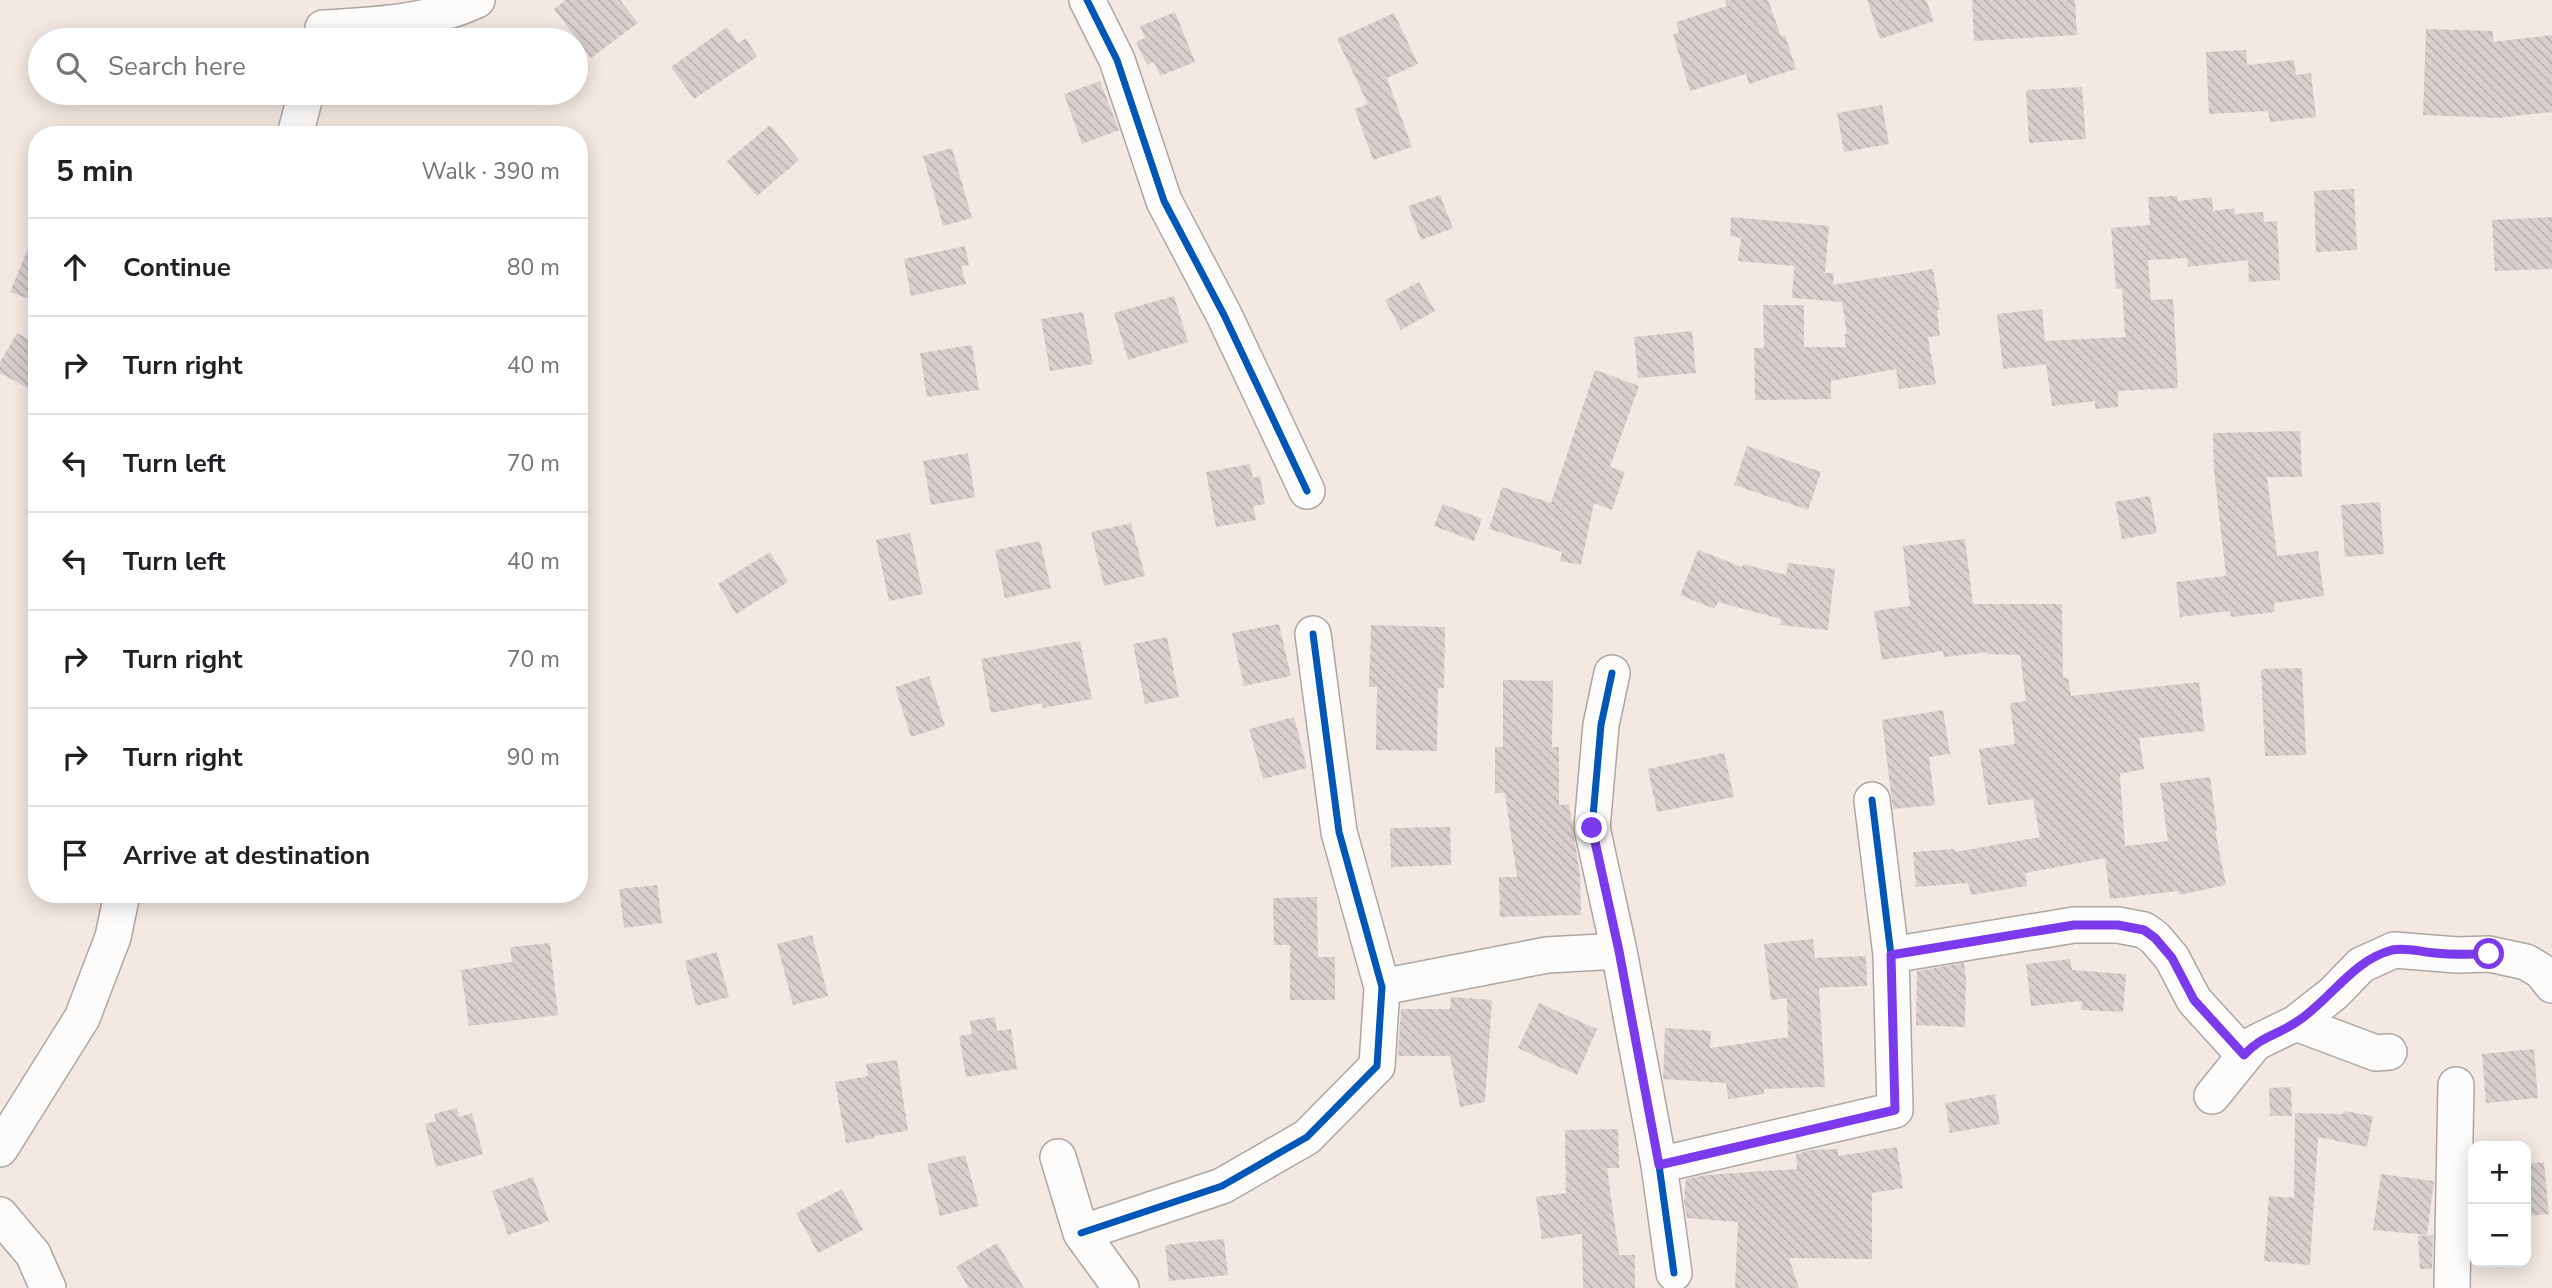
<!DOCTYPE html>
<html lang="en">
<head>
<meta charset="utf-8">
<style>
	body { margin:0; font-family:"Nunito Sans",sans-serif; background:#f2f2f2; color:#202124 }
	.controls { position:absolute; right:21px; bottom:21px; display:grid; overflow:hidden; border-radius:14px; box-shadow:0 4px 18px #0003 }
	.controls button { width:63px; height:63px; display:grid; place-items:center; padding:0; border:0; border-bottom:2px solid #e0e0e0; background:#fff; color:#202124; font:35px sans-serif }
	.stop { position:absolute; width:21px; height:21px; margin:-16px; border:5px solid #7c3aed; border-radius:50%; background:#fff }
	.stop.end { background:#7c3aed; border-color:#fff; box-shadow:0 2px 7px #0008 }
	.list { margin:0; padding:0; list-style:none }
	h2 { display:flex; justify-content:space-between; align-items:center; height:91px; margin:0; padding:0 28px; font-size:30px }
	h2 small { font-size:23px; font-weight:400; color:#757577 }
	.list li { display:grid; grid-template-columns:46px 1fr auto; gap:21px; align-items:center; box-sizing:border-box; height:98px; padding:0 28px; border-top:2px solid #e0e0e0 }
	.list b { display:block; font-size:26px; white-space:nowrap }
	.list em { font-size:23px; font-style:normal; color:#757577 }
	.icon { flex:none; width:38px; height:38px; fill:none; stroke:currentColor; stroke-width:2; stroke-linecap:round; stroke-linejoin:round }
	.map { position:relative; flex:none; width:2552px; height:1288px; overflow:hidden }
	.search { position:absolute; background:#fff; box-shadow:0 4px 18px #0003; left:28px; top:28px; width:560px; height:77px; display:flex; align-items:center; gap:18px; box-sizing:border-box; padding:0 24px; border-radius:38px; color:#757577; font-size:26px }
	.panel { position:absolute; background:#fff; box-shadow:0 4px 18px #0003; left:28px; top:126px; width:560px; height:777px; border-radius:28px }
	.map>svg:first-child { display:block }
	.building { fill:url(#building-back-hatch) }
	.lines { fill:none; stroke-linecap:round; stroke-linejoin:round }
	.minor-casing { stroke:#aea6a1; stroke-width:38 }
	.minor { stroke:#fdfcfb; stroke-width:35 }
	.cycleway-casing { stroke:#fff; stroke-width:11 }
	.cycleway { stroke:#0057b8; stroke-width:7 }
	.route { stroke:#7c3aed; stroke-width:9 }
</style>
</head>
<body>
<div class="map">
<svg width="2552" height="1288" viewBox="0 0 2552 1288">
	<defs>
		<pattern id="building-back-hatch" width="6" height="6" patternUnits="userSpaceOnUse" patternTransform="scale(1.75)"><rect width="6" height="6" fill="#d9d0ce"/><path d="M-1 5l2 2M0 0l6 6M5-1l2 2" fill="none" stroke="#bab2b0"/></pattern>
	</defs>
	<rect width="100%" height="100%" fill="#f3e9e2"/>
	<path class="building" d="M 565,0 L 620,0 L 638,23 L 591,58 L 554,9 Z
		M 1725,0 L 1768,0 L 1781,36 L 1785,35 L 1796,69 L 1749,84 L 1746,74 L 1690,91 L 1673,34 L 1679,32 L 1676,22 L 1727,6 Z
		M 1867,0 L 1926,0 L 1934,21 L 1880,39 Z
		M 1972,0 L 2075,0 L 2077,35 L 1974,41 Z
		M 1175,12 L 1195,62 L 1160,76 L 1154,62 L 1147,65 L 1136,42 L 1145,38 L 1140,26 Z
		M 1394,13 L 1418,64 L 1387,78 L 1412,147 L 1373,160 L 1355,109 L 1368,104 L 1337,39 Z
		M 727,27 L 738,43 L 746,38 L 757,57 L 694,99 L 671,67 Z
		M 2426,29 L 2493,31 L 2493,42 L 2552,35 L 2552,112 L 2497,118 L 2423,115 Z
		M 2246,50 L 2247,65 L 2294,60 L 2296,75 L 2311,73 L 2316,117 L 2270,122 L 2268,111 L 2209,114 L 2206,52 Z
		M 1100,81 L 1119,130 L 1082,144 L 1064,94 Z
		M 2082,87 L 2086,139 L 2029,143 L 2026,90 Z
		M 1882,105 L 1889,144 L 1844,152 L 1837,113 Z
		M 770,125 L 799,160 L 757,196 L 727,161 Z
		M 952,148 L 972,218 L 943,226 L 923,156 Z
		M 2354,189 L 2357,250 L 2316,252 L 2314,191 Z
		M 1440,195 L 1453,228 L 1421,240 L 1408,206 Z
		M 2177,196 L 2178,201 L 2212,197 L 2213,211 L 2234,208 L 2235,214 L 2263,212 L 2264,222 L 2277,221 L 2280,280 L 2249,282 L 2248,260 L 2188,267 L 2187,258 L 2148,260 L 2151,300 L 2173,299 L 2178,388 L 2118,391 L 2118,407 L 2095,409 L 2095,401 L 2052,406 L 2046,364 L 2003,369 L 1997,314 L 2042,309 L 2045,341 L 2125,337 L 2122,288 L 2116,289 L 2111,228 L 2150,225 L 2148,197 Z
		M 1731,217 L 1829,226 L 1825,273 L 1834,273 L 1833,285 L 1933,269 L 1940,310 L 1937,310 L 1940,336 L 1928,337 L 1936,384 L 1899,389 L 1896,369 L 1831,381 L 1831,399 L 1755,400 L 1754,348 L 1764,348 L 1763,305 L 1804,305 L 1804,347 L 1846,347 L 1844,334 L 1847,334 L 1842,302 L 1792,298 L 1794,266 L 1738,261 L 1741,238 L 1730,236 Z
		M 2552,217 L 2552,269 L 2495,271 L 2492,220 Z
		M 36,229 L 37,229 L 37,302 L 10,292 Z
		M 965,246 L 969,265 L 961,266 L 966,284 L 911,296 L 904,259 Z
		M 1419,282 L 1435,311 L 1401,330 L 1385,300 Z
		M 1174,296 L 1188,342 L 1128,360 L 1114,313 Z
		M 1083,312 L 1093,364 L 1050,371 L 1041,319 Z
		M 1692,331 L 1696,373 L 1638,378 L 1634,337 Z
		M 17,333 L 37,344 L 37,393 L 0,373 L 0,362 Z
		M 972,345 L 979,390 L 927,397 L 920,353 Z
		M 1595,370 L 1639,386 L 1610,467 L 1625,472 L 1612,510 L 1594,503 L 1581,565 L 1560,561 L 1562,552 L 1489,529 L 1502,487 L 1551,503 Z
		M 2300,431 L 2302,477 L 2267,477 L 2277,556 L 2318,551 L 2324,596 L 2274,603 L 2275,612 L 2231,617 L 2230,611 L 2180,617 L 2176,582 L 2226,576 L 2214,470 L 2213,433 Z
		M 1747,446 L 1821,472 L 1808,510 L 1734,485 Z
		M 968,453 L 975,497 L 931,505 L 923,461 Z
		M 1250,464 L 1253,478 L 1260,476 L 1265,504 L 1253,506 L 1256,520 L 1216,527 L 1206,472 Z
		M 2150,496 L 2157,533 L 2122,539 L 2115,502 Z
		M 2380,502 L 2384,554 L 2345,557 L 2341,505 Z
		M 1443,504 L 1482,519 L 1474,541 L 1434,526 Z
		M 1131,523 L 1145,576 L 1104,586 L 1091,532 Z
		M 910,533 L 923,594 L 889,601 L 876,540 Z
		M 1965,539 L 1973,604 L 2062,604 L 2063,678 L 2068,678 L 2071,696 L 2199,682 L 2205,731 L 2139,738 L 2144,769 L 2120,774 L 2125,846 L 2168,841 L 2160,783 L 2210,777 L 2217,830 L 2215,831 L 2226,885 L 2179,895 L 2178,891 L 2110,899 L 2105,858 L 2025,873 L 2027,886 L 1971,895 L 1968,883 L 1916,887 L 1913,852 L 1954,849 L 1955,852 L 2040,837 L 2033,799 L 1988,805 L 1979,749 L 2015,744 L 2010,703 L 2026,701 L 2020,655 L 1988,654 L 1988,652 L 1944,657 L 1943,651 L 1882,660 L 1874,611 L 1910,606 L 1903,546 Z
		M 1040,541 L 1051,588 L 1005,598 L 995,550 Z
		M 1698,550 L 1742,567 L 1743,564 L 1786,575 L 1788,563 L 1835,569 L 1828,630 L 1780,625 L 1781,619 L 1718,602 L 1715,609 L 1680,595 Z
		M 770,552 L 788,582 L 736,614 L 718,584 Z
		M 1279,624 L 1291,676 L 1244,686 L 1232,633 Z
		M 1371,625 L 1445,627 L 1444,688 L 1438,688 L 1437,751 L 1376,750 L 1377,687 L 1369,687 Z
		M 1167,637 L 1179,697 L 1145,704 L 1133,644 Z
		M 1080,641 L 1092,699 L 1043,708 L 1042,703 L 991,713 L 981,659 Z
		M 2302,668 L 2306,755 L 2265,756 L 2261,669 Z
		M 929,676 L 945,726 L 911,737 L 895,687 Z
		M 1503,680 L 1553,681 L 1552,747 L 1559,747 L 1559,805 L 1569,804 L 1580,875 L 1581,915 L 1500,917 L 1499,877 L 1517,877 L 1505,793 L 1495,793 L 1495,747 L 1503,747 Z
		M 1943,710 L 1950,754 L 1929,757 L 1935,805 L 1893,809 L 1882,720 Z
		M 1294,717 L 1307,768 L 1263,779 L 1249,729 Z
		M 1724,753 L 1734,797 L 1657,812 L 1648,769 Z
		M 1450,827 L 1451,865 L 1391,867 L 1390,828 Z
		M 657,885 L 662,923 L 624,928 L 619,889 Z
		M 1317,897 L 1318,957 L 1335,957 L 1335,1000 L 1290,1000 L 1290,945 L 1274,945 L 1273,898 Z
		M 812,935 L 828,996 L 793,1005 L 777,944 Z
		M 1813,939 L 1815,958 L 1866,956 L 1867,986 L 1819,988 L 1825,1087 L 1764,1089 L 1764,1094 L 1728,1099 L 1726,1083 L 1663,1079 L 1665,1028 L 1711,1031 L 1710,1048 L 1788,1037 L 1787,998 L 1771,1000 L 1764,944 Z
		M 550,943 L 558,1015 L 469,1026 L 461,970 L 512,962 L 510,947 Z
		M 717,952 L 729,997 L 696,1006 L 685,961 Z
		M 2070,959 L 2072,970 L 2126,974 L 2123,1012 L 2081,1010 L 2082,1001 L 2031,1006 L 2026,964 Z
		M 1964,963 L 1966,977 L 1965,1027 L 1916,1025 L 1917,971 Z
		M 1451,997 L 1492,1000 L 1485,1102 L 1460,1107 L 1450,1056 L 1398,1056 L 1401,1009 L 1450,1009 Z
		M 1539,1003 L 1597,1029 L 1577,1075 L 1518,1048 Z
		M 995,1017 L 997,1031 L 1011,1029 L 1017,1069 L 966,1077 L 959,1036 L 972,1034 L 970,1021 Z
		M 2534,1049 L 2538,1098 L 2486,1103 L 2482,1054 Z
		M 897,1060 L 908,1131 L 874,1136 L 875,1138 L 846,1143 L 835,1082 L 868,1076 L 866,1064 Z
		M 2291,1087 L 2292,1116 L 2270,1116 L 2269,1088 Z
		M 1995,1094 L 2000,1124 L 1950,1133 L 1945,1103 Z
		M 457,1108 L 459,1117 L 472,1113 L 483,1154 L 436,1167 L 425,1124 L 436,1121 L 434,1114 Z
		M 2344,1111 L 2373,1116 L 2367,1147 L 2318,1137 L 2310,1265 L 2264,1261 L 2269,1196 L 2294,1198 L 2295,1113 L 2343,1114 Z
		M 1618,1129 L 1619,1168 L 1607,1168 L 1619,1255 L 1635,1255 L 1635,1288 L 1583,1288 L 1582,1234 L 1542,1239 L 1536,1197 L 1566,1193 L 1565,1130 Z
		M 1897,1147 L 1903,1188 L 1872,1193 L 1872,1259 L 1789,1258 L 1799,1288 L 1735,1288 L 1738,1222 L 1687,1218 L 1684,1201 L 1686,1179 L 1706,1175 L 1797,1169 L 1796,1154 L 1811,1150 L 1838,1149 L 1838,1156 Z
		M 965,1155 L 979,1206 L 940,1216 L 927,1164 Z
		M 2544,1162 L 2549,1214 L 2526,1216 L 2526,1164 Z
		M 2381,1174 L 2434,1181 L 2427,1235 L 2373,1230 Z
		M 533,1177 L 549,1221 L 508,1235 L 492,1191 Z
		M 842,1189 L 863,1230 L 818,1253 L 796,1213 Z
		M 2433,1235 L 2432,1269 L 2420,1269 L 2418,1236 Z
		M 1224,1239 L 1228,1275 L 1169,1281 L 1165,1245 Z
		M 997,1243 L 1024,1288 L 969,1288 L 956,1267 Z"/>
	<g class="lines">
		<defs>
			<path id="minor" d="M 1087,0 L 1117,60 L 1164,201 L 1224,315 L 1307,491
				M 323,28 C 376,25 428,23 477,0
				M 295,135 L 306,93
				M 1612,673 L 1601,725 L 1592,828 L 1619,951 L 1659,1165 L 1674,1273
				M 1891,955 L 2074,925 L 2118,925 L 2144,930 L 2155,938 L 2172,958 L 2194,1000 L 2244,1055
				M 1382,987 L 1547,955 L 1619,951
				M 2296,1023 L 2376,1053 L 2389,1052
				M 2212,1096 L 2255,1043 L 2296,1023 L 2334,993 L 2361,965 L 2394,950 L 2457,955 L 2489,954 L 2526,962 L 2541,971 L 2552,985
				M 0,1149 L 82,1018 L 113,937 L 122,894
				M 1058,1157 L 1081,1233 L 1121,1288
				M 1659,1165 L 1895,1110 L 1891,955 L 1872,800
				M 0,1215 L 33,1254 L 48,1288
				M 1081,1233 L 1222,1186 L 1307,1137 L 1377,1066 L 1382,987 L 1339,832 L 1313,634
				M 2452,1288 L 2456,1085"/>
		</defs>
		<use href="#minor" class="minor-casing"/>
		<use href="#minor" class="minor"/>
		<defs>
			<path id="cycleway" d="M 1087,0 L 1117,60 L 1164,201 L 1224,315 L 1307,491
				M 1612,673 L 1601,725 L 1592,828 L 1619,951 L 1659,1165 L 1674,1273
				M 1891,955 L 2074,925 L 2118,925 L 2144,930 L 2155,938 L 2172,958 L 2194,1000 L 2244,1055
				M 1659,1165 L 1895,1110 L 1891,955 L 1872,800
				M 1081,1233 L 1222,1186 L 1307,1137 L 1377,1066 L 1382,987 L 1339,832 L 1313,634"/>
		</defs>
		<use href="#cycleway" class="cycleway-casing"/>
		<use href="#cycleway" class="cycleway"/>
	</g>
	<g class="lines">
		<path class="route" d="M 1592,828 L 1619,951 L 1659,1165 L 1895,1110 L 1891,955 L 2074,925 L 2118,925 L 2144,930 L 2155,938 L 2172,958 L 2194,1000 L 2244,1055 C 2261,1036 2278,1035 2298,1021 C 2330,1000 2353,960 2392,950 C 2406,947 2421,952 2435,953 C 2453,955 2471,954 2489,954"/>
	</g>
</svg>
<div class="controls">
<button>+</button>
<button>−</button>
</div>
<div class="stop" style="left:2489px;top:954px"></div>
<div class="stop end" style="left:1592px;top:828px"></div>
<div class="search"><svg class="icon" aria-label="search" viewBox="0 0 24 24"><circle cx="10" cy="10" r="6"/><path d="M15 15l6 6"/></svg>Search here</div>
<section class="panel">
<h2>5 min<small>Walk · 390 m</small></h2>
<ul class="list">
<li><svg class="icon" aria-label="ahead" viewBox="0 0 24 24"><path d="M12 20V5M6 11l6-6 6 6"/></svg><div><b>Continue</b></div><em>80 m</em></li>
<li><svg class="icon" aria-label="right" viewBox="0 0 24 24"><path d="M7 20v-9h11M14 6l5 5-5 5"/></svg><div><b>Turn right</b></div><em>40 m</em></li>
<li><svg class="icon" aria-label="left" viewBox="0 0 24 24"><path d="M17 20v-9H6M10 6l-5 5 5 5"/></svg><div><b>Turn left</b></div><em>70 m</em></li>
<li><svg class="icon" aria-label="left" viewBox="0 0 24 24"><path d="M17 20v-9H6M10 6l-5 5 5 5"/></svg><div><b>Turn left</b></div><em>40 m</em></li>
<li><svg class="icon" aria-label="right" viewBox="0 0 24 24"><path d="M7 20v-9h11M14 6l5 5-5 5"/></svg><div><b>Turn right</b></div><em>70 m</em></li>
<li><svg class="icon" aria-label="right" viewBox="0 0 24 24"><path d="M7 20v-9h11M14 6l5 5-5 5"/></svg><div><b>Turn right</b></div><em>90 m</em></li>
<li><svg class="icon" aria-label="arrive" viewBox="0 0 24 24"><path d="M6 21V4h12l-3 4 3 4H6"/></svg><div><b>Arrive at destination</b></div></li>
</ul>
</section>
</div>
</body>
</html>
